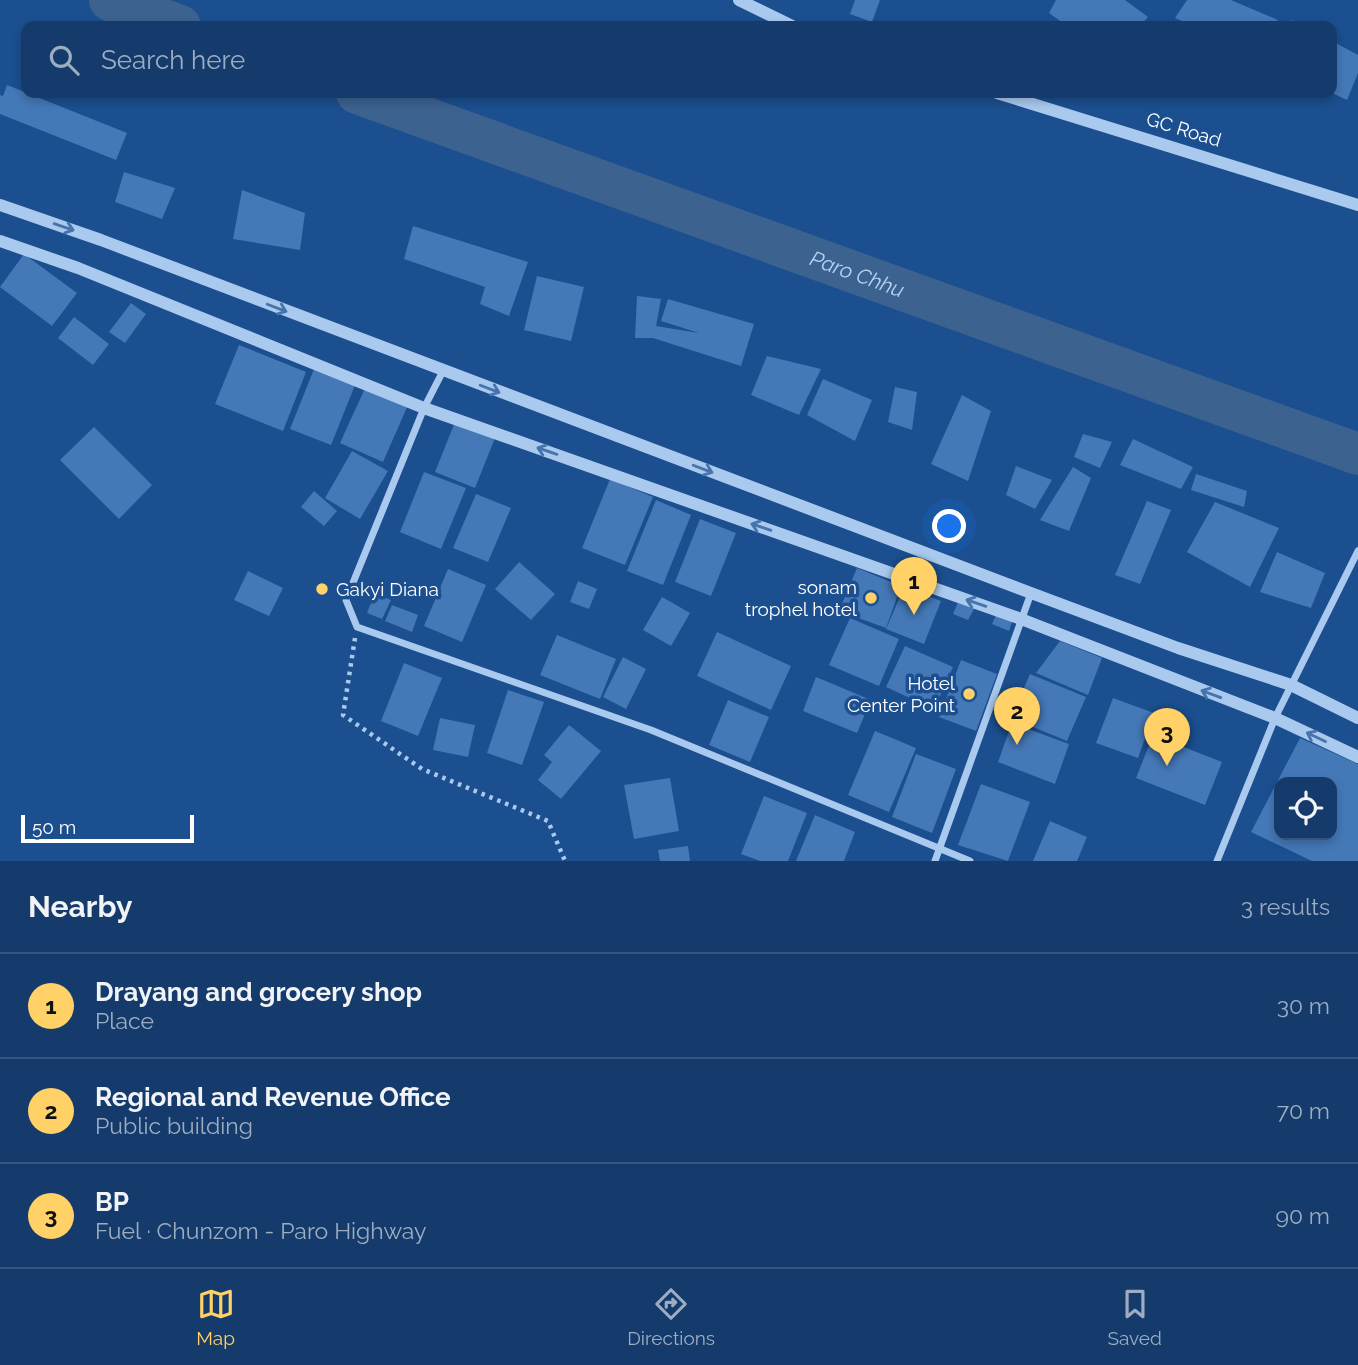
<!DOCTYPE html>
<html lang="en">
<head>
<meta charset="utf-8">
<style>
	body { margin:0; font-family:Raleway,sans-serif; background:#1d4271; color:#f1f3f6 }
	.controls { position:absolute; right:21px; bottom:21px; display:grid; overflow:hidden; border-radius:14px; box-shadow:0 4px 10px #0003 }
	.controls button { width:63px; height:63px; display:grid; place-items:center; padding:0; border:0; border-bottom:2px solid #33557e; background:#143b6b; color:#f1f3f6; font:35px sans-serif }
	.scale { position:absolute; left:21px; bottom:18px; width:173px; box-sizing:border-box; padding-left:7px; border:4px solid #fff; border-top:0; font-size:19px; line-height:24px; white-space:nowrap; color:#fff; -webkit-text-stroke:5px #1b4f8f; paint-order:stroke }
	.you { position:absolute; left:950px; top:527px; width:24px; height:24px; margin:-18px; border:5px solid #fff; border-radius:50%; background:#1a73e8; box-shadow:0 0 0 10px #1a73e833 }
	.badge { display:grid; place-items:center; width:46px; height:46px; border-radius:50%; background:#ffd166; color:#111; font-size:23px; font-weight:700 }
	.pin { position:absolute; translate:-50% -58px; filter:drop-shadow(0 2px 4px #0008) }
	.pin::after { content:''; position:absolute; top:37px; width:24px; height:21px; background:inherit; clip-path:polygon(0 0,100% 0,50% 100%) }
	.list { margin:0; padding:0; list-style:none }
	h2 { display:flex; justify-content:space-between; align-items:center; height:91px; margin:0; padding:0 28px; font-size:30px }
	h2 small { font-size:23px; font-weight:400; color:#9dadc1 }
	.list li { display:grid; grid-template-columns:46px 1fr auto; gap:21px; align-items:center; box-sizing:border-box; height:105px; padding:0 28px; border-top:2px solid #33557e }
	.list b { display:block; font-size:26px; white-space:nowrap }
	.list p { margin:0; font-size:23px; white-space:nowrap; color:#9dadc1 }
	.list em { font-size:23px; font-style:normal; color:#9dadc1 }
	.icon { flex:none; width:38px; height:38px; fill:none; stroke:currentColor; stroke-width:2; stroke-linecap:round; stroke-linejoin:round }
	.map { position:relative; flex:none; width:1358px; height:861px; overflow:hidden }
	.search { position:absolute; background:#143b6b; box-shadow:0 4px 10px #0003; left:21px; right:21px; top:21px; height:77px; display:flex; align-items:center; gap:18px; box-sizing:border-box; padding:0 24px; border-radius:14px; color:#9dadc1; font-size:26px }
	.sheet { height:406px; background:#143b6b }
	nav { display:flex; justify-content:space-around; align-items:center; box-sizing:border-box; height:98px; border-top:2px solid #33557e; background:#143b6b; font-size:19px; color:#9dadc1 }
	nav a { display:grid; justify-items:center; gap:4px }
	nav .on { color:#ffd166 }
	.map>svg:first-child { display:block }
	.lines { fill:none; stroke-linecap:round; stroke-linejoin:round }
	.river { stroke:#3c6290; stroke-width:42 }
	.building { fill:#4478b7; fill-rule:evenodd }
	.path { stroke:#a9c9ee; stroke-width:4.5; stroke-dasharray:3.5 5; stroke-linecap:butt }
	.minor { stroke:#a9c9ee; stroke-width:7 }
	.tertiary { stroke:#a9c9ee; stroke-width:12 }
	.oneway { stroke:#4674ac }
	.poi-dot { fill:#ffd166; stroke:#1b4f8f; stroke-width:2.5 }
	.labels { text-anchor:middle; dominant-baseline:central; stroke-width:7; stroke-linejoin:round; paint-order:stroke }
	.street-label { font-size:19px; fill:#fff; stroke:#1b4f8f }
	.poi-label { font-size:19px; fill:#fff; stroke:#1b4f8f; text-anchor:end }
	.water-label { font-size:21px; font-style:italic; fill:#b5d3f5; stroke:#1b4f8f }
</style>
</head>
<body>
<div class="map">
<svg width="1358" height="861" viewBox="0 0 1358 861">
	<rect width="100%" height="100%" fill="#1b4f8f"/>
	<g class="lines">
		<g class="river">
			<path d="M 110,0 L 180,26"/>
			<path id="s1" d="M 357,93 L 1358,454"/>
		</g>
	</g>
	<path class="building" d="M 855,0 L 880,0 L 872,22 L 850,14 Z
		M 1056,0 L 1125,0 L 1148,17 L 1140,26 L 1067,26 L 1049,13 Z
		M 1187,0 L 1231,0 L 1278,20 L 1274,26 L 1193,26 L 1175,18 Z
		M 1291,20 L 1303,26 L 1287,26 Z
		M 1332,41 L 1358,55 L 1358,73 L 1347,100 L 1332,93 Z
		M 7,85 L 127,133 L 116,160 L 0,114 L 0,95 L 3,96 Z
		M 124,172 L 175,188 L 162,219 L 115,202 Z
		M 242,190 L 305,213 L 300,250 L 233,239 Z
		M 413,226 L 528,262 L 509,316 L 480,304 L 485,287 L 404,259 Z
		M 24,254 L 77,293 L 52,326 L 0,287 Z
		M 537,276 L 584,287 L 571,341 L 524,330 Z
		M 637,296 L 661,299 L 656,326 L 699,333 L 661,321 L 668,299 L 754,324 L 741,366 L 653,338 L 635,338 Z
		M 131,303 L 146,314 L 125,343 L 109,332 Z
		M 74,317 L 109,344 L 93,365 L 58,338 Z
		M 239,345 L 306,372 L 283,431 L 215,404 Z
		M 767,356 L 821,369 L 799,415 L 751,395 Z
		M 314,369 L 355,385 L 331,445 L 290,429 Z
		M 823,379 L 872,400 L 855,441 L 807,415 Z
		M 366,386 L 408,405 L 383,462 L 340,443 Z
		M 895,387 L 917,392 L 912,430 L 888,422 Z
		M 962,395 L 991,411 L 968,481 L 931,464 Z
		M 455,422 L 495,438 L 475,488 L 435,472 Z
		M 94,427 L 152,485 L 119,519 L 60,460 Z
		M 1083,434 L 1112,442 L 1100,468 L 1074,457 Z
		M 1133,439 L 1193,467 L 1181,489 L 1120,465 Z
		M 352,451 L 388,471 L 360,519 L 325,498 Z
		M 1016,466 L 1052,480 L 1035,509 L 1006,495 Z
		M 1073,467 L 1091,478 L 1069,531 L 1040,520 Z
		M 424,472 L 466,488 L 441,549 L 400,532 Z
		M 1196,474 L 1247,491 L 1244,507 L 1191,490 Z
		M 610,479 L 653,497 L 625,565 L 582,548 Z
		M 314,491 L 337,511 L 324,526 L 301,507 Z
		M 476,494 L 511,508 L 488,562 L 453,548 Z
		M 656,500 L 691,515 L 663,585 L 627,571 Z
		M 1147,501 L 1171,510 L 1140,584 L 1115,575 Z
		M 1215,502 L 1279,528 L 1250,587 L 1187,552 Z
		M 700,519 L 736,533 L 711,596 L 675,582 Z
		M 1277,552 L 1325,573 L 1311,608 L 1260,592 Z
		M 519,562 L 555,594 L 531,620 L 495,589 Z
		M 857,568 L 901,586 L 886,628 L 839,611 Z
		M 448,569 L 486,585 L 462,642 L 424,626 Z
		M 248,571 L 283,588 L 269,616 L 234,600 Z
		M 578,581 L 597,589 L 589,609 L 570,602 Z
		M 904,587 L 941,601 L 924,644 L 886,629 Z
		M 375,593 L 391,600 L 382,619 L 367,613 Z
		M 662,597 L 690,613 L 671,646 L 643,630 Z
		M 959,600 L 975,607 L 968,620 L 953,614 Z
		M 392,605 L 418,615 L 412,632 L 385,621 Z
		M 997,613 L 1013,619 L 1009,631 L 992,624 Z
		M 850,618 L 899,639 L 879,686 L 829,665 Z
		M 717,632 L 791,666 L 771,710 L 697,676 Z
		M 557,635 L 616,659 L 600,699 L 540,675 Z
		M 1060,641 L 1102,658 L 1088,695 L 1036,673 Z
		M 905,646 L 953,667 L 934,709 L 886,687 Z
		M 623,657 L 646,669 L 626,709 L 603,697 Z
		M 961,660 L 997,674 L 976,731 L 939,717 Z
		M 404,663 L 442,678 L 418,736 L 381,721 Z
		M 1030,674 L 1086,697 L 1067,741 L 1011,718 Z
		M 816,677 L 871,700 L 857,733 L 803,711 Z
		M 508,690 L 544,702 L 522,765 L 487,753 Z
		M 1113,698 L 1154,713 L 1138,758 L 1096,743 Z
		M 728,700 L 769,717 L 750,762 L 709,745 Z
		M 440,718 L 475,725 L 468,757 L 433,750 Z
		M 1012,723 L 1069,744 L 1055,784 L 998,762 Z
		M 569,725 L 601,751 L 561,799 L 538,780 L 552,762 L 544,755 Z
		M 875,731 L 916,748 L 889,812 L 848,795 Z
		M 1153,735 L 1222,762 L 1205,805 L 1136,778 Z
		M 1300,738 L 1358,764 L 1358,861 L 1312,861 L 1251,832 ZM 1279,782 L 1332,782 L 1332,835 L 1279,835 Z
		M 916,754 L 956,769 L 932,833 L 892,817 Z
		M 670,778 L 679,831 L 634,839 L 624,785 Z
		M 981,784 L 1030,802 L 1008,861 L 958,845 Z
		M 764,796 L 807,813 L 788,861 L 760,861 L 741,854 Z
		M 815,815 L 855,832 L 844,861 L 796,861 Z
		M 1050,821 L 1087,837 L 1077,861 L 1033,861 Z
		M 688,846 L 690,861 L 660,861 L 658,850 Z"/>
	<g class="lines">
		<path class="path" d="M 355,638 L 343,715 L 422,769 L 548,821 L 565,861"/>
		<path class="minor" d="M 443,371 L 424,408 L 346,600 L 357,627 L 651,730 L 970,861
			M 935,861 L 1031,593
			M 1217,861 L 1275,718 L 1358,551"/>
		<path class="tertiary" d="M 739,0 L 792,26
			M 997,93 L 1358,205
			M 0,205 L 101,240 L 1031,593 L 1178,648 L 1291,685 L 1358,718
			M 0,241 L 78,268 L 424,408 L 1021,619 L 1275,718 L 1358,757"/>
	</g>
	<defs><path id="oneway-shaft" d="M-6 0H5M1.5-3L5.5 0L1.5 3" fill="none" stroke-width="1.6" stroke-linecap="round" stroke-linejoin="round" transform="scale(1.75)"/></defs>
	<g class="oneway">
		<use href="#oneway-shaft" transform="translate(64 227) rotate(19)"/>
		<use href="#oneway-shaft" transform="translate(277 308) rotate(21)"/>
		<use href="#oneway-shaft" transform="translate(490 389) rotate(21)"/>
		<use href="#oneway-shaft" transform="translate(547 451) rotate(-161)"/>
		<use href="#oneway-shaft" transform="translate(703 469) rotate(21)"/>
		<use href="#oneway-shaft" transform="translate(761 527) rotate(-161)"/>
		<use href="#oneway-shaft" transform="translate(976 603) rotate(-161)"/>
		<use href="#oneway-shaft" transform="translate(1211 694) rotate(-160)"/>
		<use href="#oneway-shaft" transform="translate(1316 737) rotate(-154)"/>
	</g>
	<g class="poi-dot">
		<circle cx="322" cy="589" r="7"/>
		<circle cx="871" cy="598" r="7"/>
		<circle cx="969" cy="694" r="7"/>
	</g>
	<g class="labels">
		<g class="street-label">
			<text transform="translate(1184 129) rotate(17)">GC Road</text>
		</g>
		<g class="poi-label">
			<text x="857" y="587">sonam<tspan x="857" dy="22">trophel hotel</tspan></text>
			<text x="336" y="589" text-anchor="start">Gakyi Diana</text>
			<text x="955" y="683">Hotel<tspan x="955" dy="22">Center Point</tspan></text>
		</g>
		<g class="water-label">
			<text stroke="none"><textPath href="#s1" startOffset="532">Paro Chhu</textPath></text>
		</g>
	</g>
</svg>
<div class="controls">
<button><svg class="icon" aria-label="locate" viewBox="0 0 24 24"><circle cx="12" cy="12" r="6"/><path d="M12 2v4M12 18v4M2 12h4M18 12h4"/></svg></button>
</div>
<div class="scale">50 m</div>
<div class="you"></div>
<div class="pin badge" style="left:914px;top:615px">1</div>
<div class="pin badge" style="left:1017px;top:745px">2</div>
<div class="pin badge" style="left:1167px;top:766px">3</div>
<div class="search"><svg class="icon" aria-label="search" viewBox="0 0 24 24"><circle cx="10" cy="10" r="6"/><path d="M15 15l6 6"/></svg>Search here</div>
</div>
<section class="sheet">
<h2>Nearby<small>3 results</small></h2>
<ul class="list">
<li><span class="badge">1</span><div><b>Drayang and grocery shop</b><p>Place</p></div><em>30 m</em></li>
<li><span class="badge">2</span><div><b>Regional and Revenue Office</b><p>Public building</p></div><em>70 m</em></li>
<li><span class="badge">3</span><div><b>BP</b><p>Fuel · Chunzom - Paro Highway</p></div><em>90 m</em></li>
</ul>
</section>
<nav>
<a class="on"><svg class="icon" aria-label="map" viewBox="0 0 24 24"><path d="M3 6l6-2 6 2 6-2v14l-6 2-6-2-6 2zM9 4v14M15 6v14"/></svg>Map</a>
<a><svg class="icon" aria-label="directions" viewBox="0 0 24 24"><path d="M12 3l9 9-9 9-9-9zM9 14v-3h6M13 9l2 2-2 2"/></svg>Directions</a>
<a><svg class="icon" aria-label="saved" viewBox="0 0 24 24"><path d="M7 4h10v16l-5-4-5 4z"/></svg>Saved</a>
</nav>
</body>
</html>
